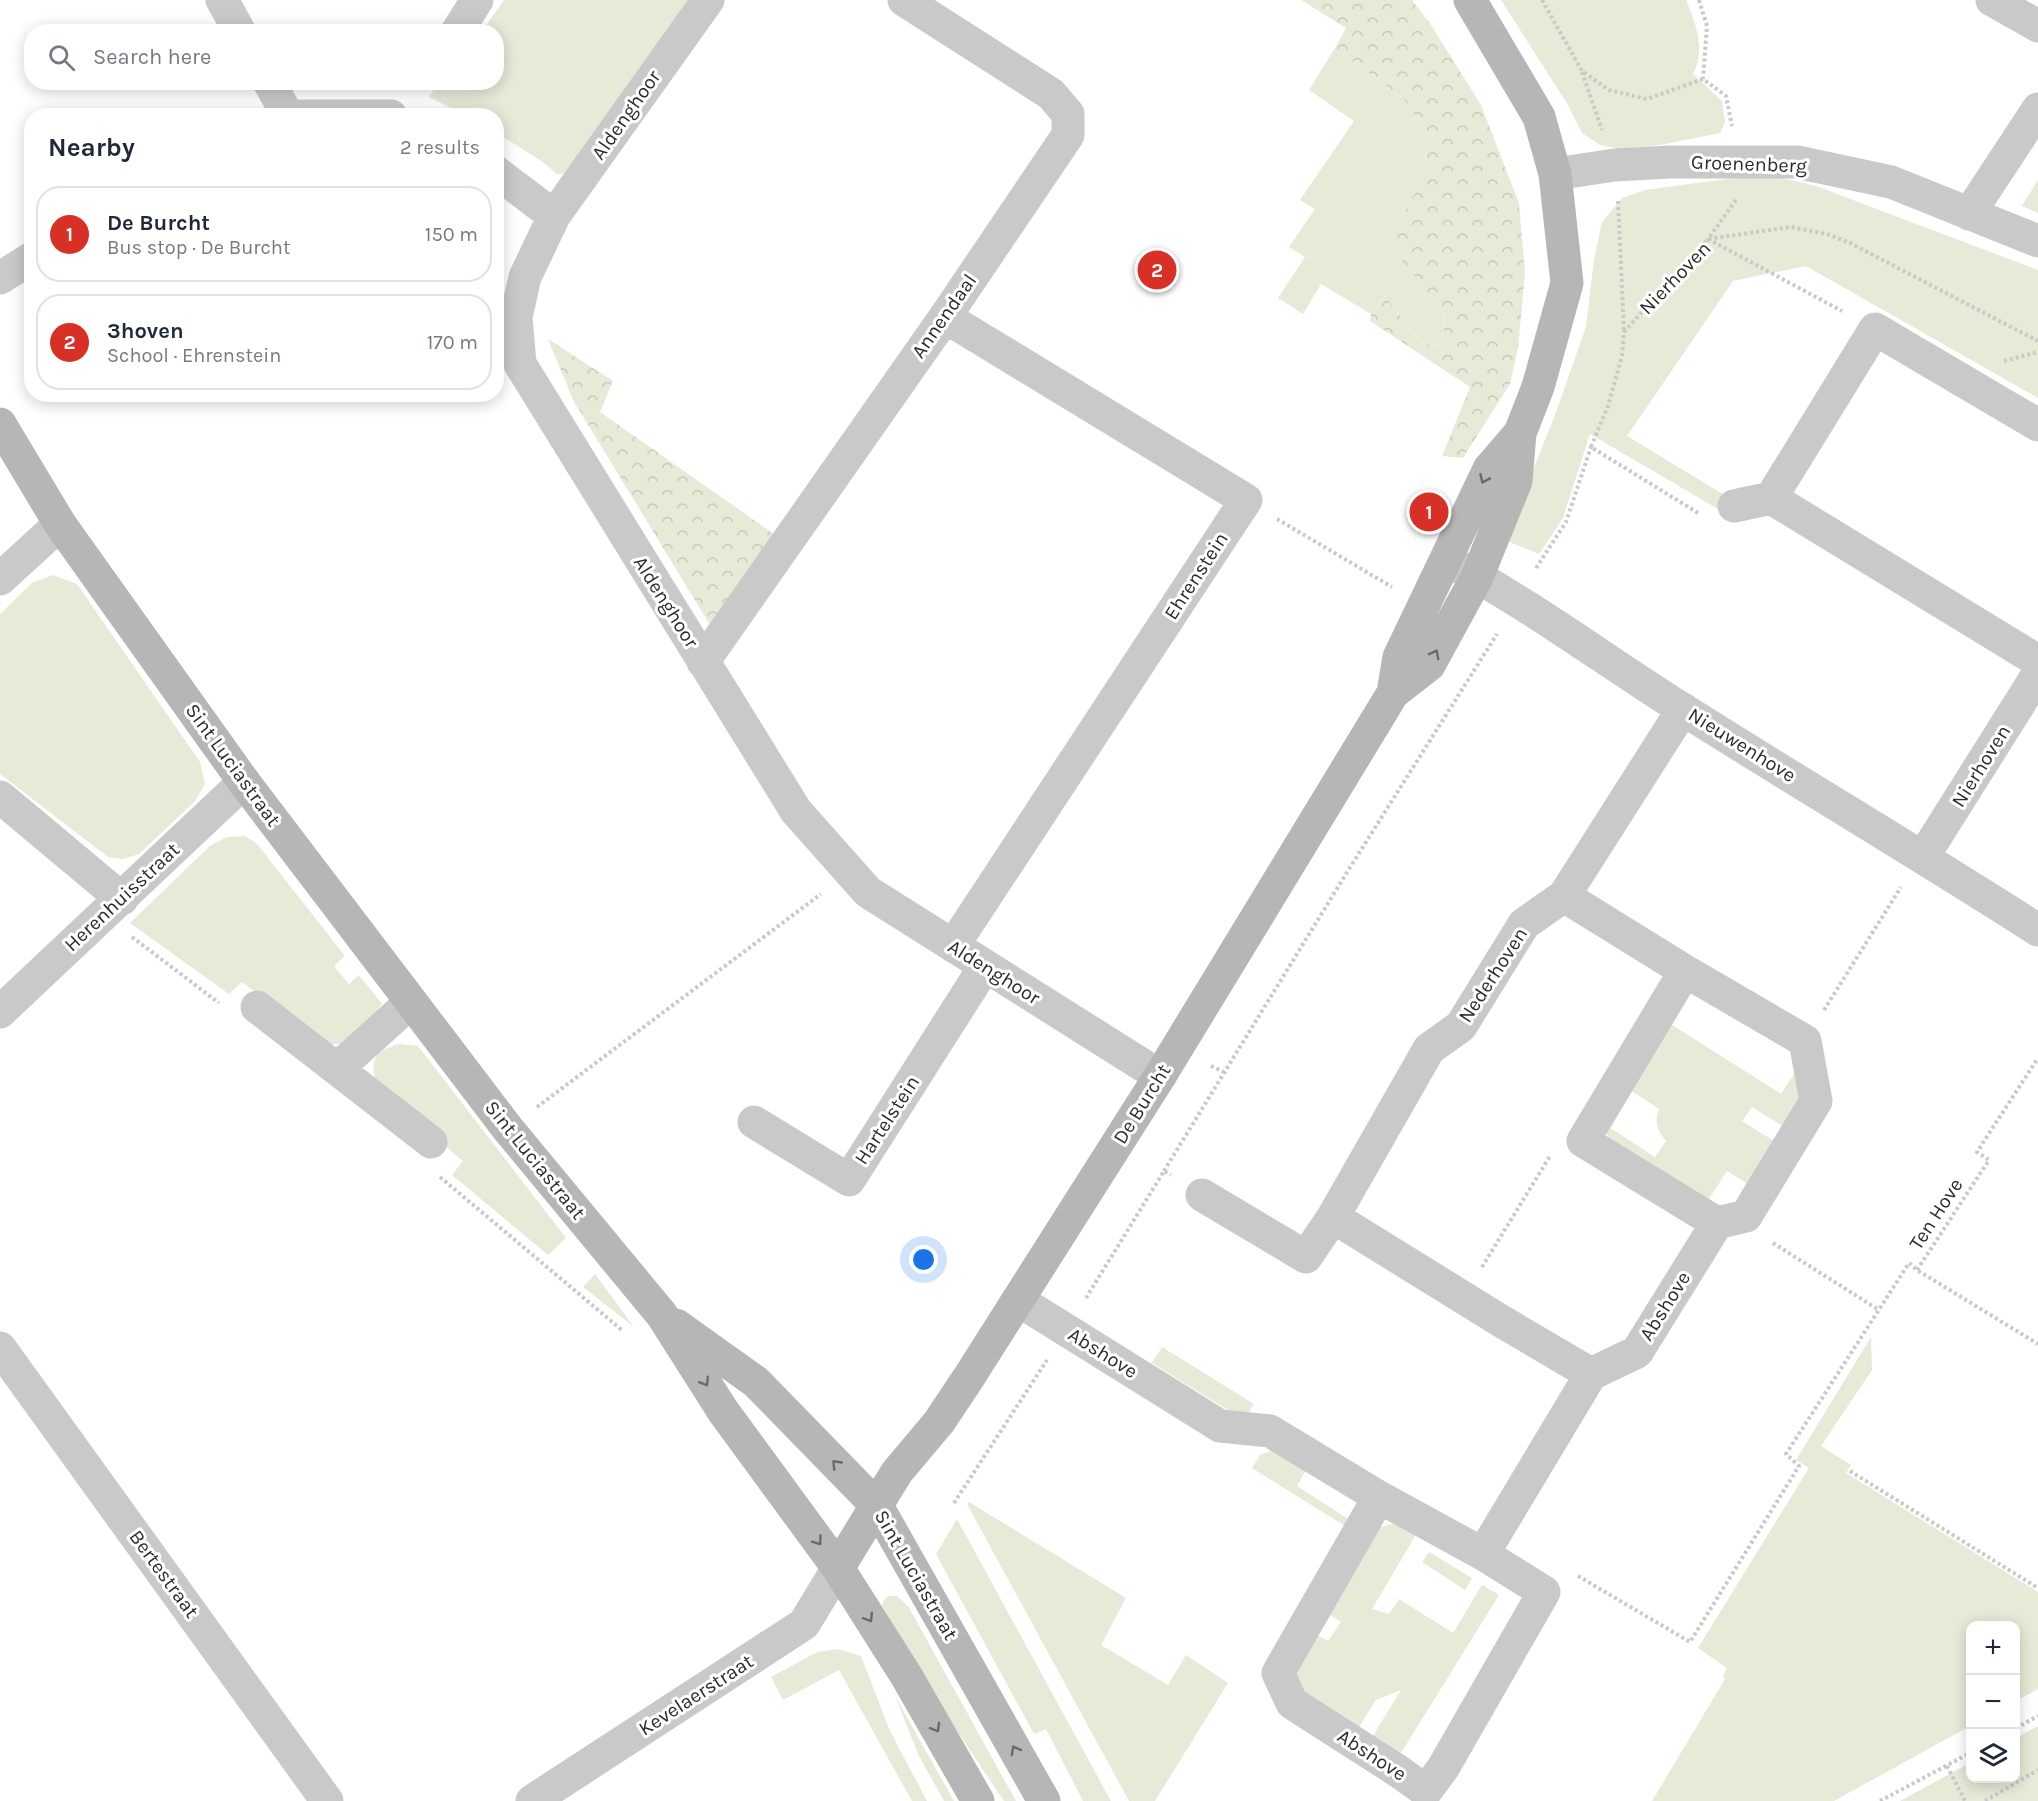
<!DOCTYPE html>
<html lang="en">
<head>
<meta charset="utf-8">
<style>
	body { margin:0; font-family:Karla,sans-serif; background:#f2f2f3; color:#1f2937 }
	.controls { position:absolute; right:18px; bottom:18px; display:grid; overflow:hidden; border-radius:12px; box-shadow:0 3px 15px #0003 }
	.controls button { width:54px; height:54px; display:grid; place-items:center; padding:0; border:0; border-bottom:2px solid #e0e1e3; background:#fff; color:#1f2937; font:30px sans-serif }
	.you { position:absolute; left:924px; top:1260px; width:21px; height:21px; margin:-15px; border:4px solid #fff; border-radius:50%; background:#1a73e8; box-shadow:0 0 0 9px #1a73e833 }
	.badge { display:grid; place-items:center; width:39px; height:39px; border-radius:50%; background:#d93025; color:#fff; font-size:20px; font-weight:700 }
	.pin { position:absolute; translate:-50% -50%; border:3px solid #fff; box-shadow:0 2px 6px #0006 }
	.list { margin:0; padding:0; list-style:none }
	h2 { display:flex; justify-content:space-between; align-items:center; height:78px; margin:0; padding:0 24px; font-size:26px }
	h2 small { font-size:20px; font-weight:400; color:#747a83 }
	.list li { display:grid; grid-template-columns:39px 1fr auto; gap:18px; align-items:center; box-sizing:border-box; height:96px; margin:0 12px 12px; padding:0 12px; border:2px solid #e0e1e3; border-radius:24px }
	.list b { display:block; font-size:22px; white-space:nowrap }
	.list p { margin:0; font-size:20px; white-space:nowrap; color:#747a83 }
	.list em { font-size:20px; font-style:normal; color:#747a83 }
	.icon { flex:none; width:33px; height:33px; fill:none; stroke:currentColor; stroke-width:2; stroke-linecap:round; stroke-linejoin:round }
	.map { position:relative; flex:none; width:2038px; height:1801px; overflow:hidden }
	.search { position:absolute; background:#fff; box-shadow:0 3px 15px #0003; left:24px; top:24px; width:480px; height:66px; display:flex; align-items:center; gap:15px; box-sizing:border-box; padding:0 21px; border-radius:24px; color:#747a83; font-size:22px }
	.panel { position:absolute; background:#fff; box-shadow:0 3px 15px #0003; left:24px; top:108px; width:480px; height:294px; border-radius:24px }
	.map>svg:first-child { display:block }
	.green { fill:#e5ebd7 }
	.forest { fill:url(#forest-crowns) }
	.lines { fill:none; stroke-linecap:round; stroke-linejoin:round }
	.path { stroke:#c9c9c9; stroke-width:4; stroke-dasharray:3 3; stroke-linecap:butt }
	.street { stroke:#c9c9c9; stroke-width:33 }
	.secondary { stroke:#b6b6b6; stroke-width:33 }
	.oneway { stroke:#6a6a6a }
	.labels { text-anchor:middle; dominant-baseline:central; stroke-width:6; stroke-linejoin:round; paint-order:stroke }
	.street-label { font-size:20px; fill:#2c2c2c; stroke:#fff }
</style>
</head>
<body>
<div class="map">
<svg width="2038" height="1801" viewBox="0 0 2038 1801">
	<defs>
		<pattern id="forest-crowns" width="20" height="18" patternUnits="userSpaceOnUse" patternTransform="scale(1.5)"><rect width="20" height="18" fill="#e5ebd7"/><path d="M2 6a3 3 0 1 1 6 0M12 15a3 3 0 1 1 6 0" fill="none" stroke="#c5cab9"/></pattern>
	</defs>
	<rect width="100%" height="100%" fill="#fff"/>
	<path class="green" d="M 504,0 L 697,0 L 578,172 L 557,174 L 543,162 L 497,133 L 496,116 L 465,115 L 429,97 L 438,83 L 496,82 L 496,32 L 482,31 Z
		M 1501,0 L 1686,0 C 1696,24 1706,50 1693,74 L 1722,101 L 1725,122 L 1720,133 L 1660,145 L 1619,149 L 1600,145 L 1582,133 L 1568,105 Z
		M 1335,48 L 1405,100 L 1419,124 L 1427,158 L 1415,193 L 1393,232 L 1428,290 L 1443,311 L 1444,335 L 1438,347 L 1420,342 L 1385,296 L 1371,314 L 1321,284 L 1303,314 L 1278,298 L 1305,257 L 1289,247 L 1315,209 L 1300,200 L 1354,121 L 1309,90 Z
		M 1734,178 L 1782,178 L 1816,186 L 2038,270 L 2038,398 L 1806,266 L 1733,281 L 1627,436 L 1726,496 L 1718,509 L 1590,434 L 1563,518 L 1539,554 L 1505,540 L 1555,415 L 1586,327 L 1594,260 L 1602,222 L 1622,198 L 1645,190 Z
		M 2038,180 L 2038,213 L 2022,206 Z
		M 53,575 L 77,584 L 200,762 L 205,784 L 195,801 L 139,854 L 123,859 L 108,857 L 0,774 L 0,614 L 32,583 Z
		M 245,836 L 257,844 L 345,956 L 334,966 L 349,984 L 359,975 L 382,1004 L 351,1044 L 324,1044 L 242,982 L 229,994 L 130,923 L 211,845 L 227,837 Z
		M 1669,1023 L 1781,1094 L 1797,1069 L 1805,1097 L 1786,1128 L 1752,1107 L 1742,1121 L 1777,1143 L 1751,1186 L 1727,1171 L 1707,1202 L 1609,1141 L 1604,1124 L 1655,1157 L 1666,1141 C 1657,1130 1654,1123 1659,1109 L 1627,1088 Z
		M 400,1044 L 418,1046 L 566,1238 L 548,1255 L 452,1175 L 463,1161 L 377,1086 C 369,1060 374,1050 400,1044 Z
		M 595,1274 L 634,1327 L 583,1287 Z
		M 1871,1337 L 1872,1370 L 1821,1446 L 1851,1465 L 1846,1473 L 2038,1592 L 2038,1689 L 2016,1701 L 2016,1626 L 1970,1626 L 1970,1726 L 1834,1801 L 1652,1801 L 1725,1679 L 1723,1676 L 1727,1668 L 1698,1648 L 1809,1468 L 1796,1460 Z
		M 1162,1347 L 1254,1404 L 1244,1420 L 1152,1363 Z
		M 1286,1448 L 1310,1463 L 1297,1486 L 1353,1522 L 1350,1529 L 1252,1468 L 1261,1454 Z
		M 969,1502 L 1126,1598 L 1101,1645 L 1168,1685 L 1186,1655 L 1228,1683 L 1155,1801 L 1129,1801 L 967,1504 Z
		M 957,1519 L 1111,1801 L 1083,1801 L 1046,1729 L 1034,1734 L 936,1554 Z
		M 1403,1521 L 1418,1531 L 1372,1609 L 1389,1614 L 1399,1599 L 1453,1633 L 1482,1585 L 1499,1595 L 1396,1761 L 1368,1744 L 1401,1690 L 1376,1700 L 1354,1735 L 1288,1683 L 1313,1633 L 1328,1641 L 1341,1622 L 1326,1612 L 1378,1528 Z
		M 1429,1552 L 1472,1578 L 1465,1590 L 1422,1562 Z
		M 888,1596 L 897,1596 L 908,1606 L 1016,1801 L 1004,1801 L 921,1677 L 882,1606 L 884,1600 Z
		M 838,1649 L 861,1656 L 890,1731 L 927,1801 L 912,1801 L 839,1670 L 783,1700 L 771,1677 L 817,1652 Z
		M 895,1696 L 954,1801 L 944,1801 L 918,1754 Z
		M 2038,1726 L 2038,1801 L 1900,1801 L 1970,1763 L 1970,1778 L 2016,1778 L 2016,1738 Z"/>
	<path class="forest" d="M 1301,0 L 1412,0 L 1431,25 L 1481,105 L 1519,203 L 1525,273 L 1518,348 L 1510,384 L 1463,458 L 1442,456 L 1470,387 L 1370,321 L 1371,314 L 1385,296 L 1420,342 L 1438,347 L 1444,335 L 1443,311 L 1395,252 L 1393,232 L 1415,193 L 1427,158 L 1419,124 L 1405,100 L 1335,48 L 1346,28 Z
		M 548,339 L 613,381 L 600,412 L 788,544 L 718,638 L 573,400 Z"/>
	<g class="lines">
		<path class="path" d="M 1542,0 L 1582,71 L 1609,90 L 1647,99 L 1703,79 L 1726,96 L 1732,126
			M 1699,0 L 1707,26 L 1703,79
			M 1582,72 L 1602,130
			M 1736,200 L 1708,239 L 1842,311
			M 1618,201 L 1624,331
			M 2004,361 L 2038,352
			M 1698,513 L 1591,447 L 1608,406 L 1622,356 L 1624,332 L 1708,239 L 1790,227 L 1827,234 L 1850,243 L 2038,341
			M 1277,519 L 1392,587
			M 1536,568 L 1566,522 L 1591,447
			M 132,937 L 219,1003
			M 1824,1010 L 1901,887
			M 1211,1066 L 1224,1072
			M 537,1107 L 821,894
			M 1164,1171 L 1349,869 L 1497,634
			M 440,1177 L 623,1331
			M 1773,1243 L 1879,1310
			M 1482,1267 L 1550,1156
			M 1917,1270 L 1989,1160 L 1977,1152 L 2038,1058
			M 1086,1298 L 1164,1171 L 1171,1175
			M 1850,1471 L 2038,1588
			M 954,1503 L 1047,1360
			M 1578,1576 L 1690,1642 L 1799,1466 L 1786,1454 L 1909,1263 L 1917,1270 L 2038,1344
			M 2016,1728 L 2038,1716
			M 1947,1766 L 1965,1801
			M 1880,1801 L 1970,1753
			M 1985,1801 L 2038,1770"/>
		<path class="street" d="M 222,0 L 240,32
			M 708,0 L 554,216 L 525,277 L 516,317 L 520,364 L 796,811 L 868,892 L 1160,1076
			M 1992,0 L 2038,26
			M 457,32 L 477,0
			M 269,82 L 287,114
			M 282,116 L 391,116
			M 496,172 L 554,216
			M 1555,174 L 1615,165 L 1670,162 L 1797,162 L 1891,182 L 2038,241
			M 1969,214 L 2038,109
			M 0,278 L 32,258
			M 945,317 L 1246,500 L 953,946
			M 1771,498 L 1875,329 L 2038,425
			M 1734,506 L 1771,498 L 2038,661
			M 1446,560 C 1529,603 1604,660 1684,710 C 1801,784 1921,855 2038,930
			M 0,579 L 60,524
			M 703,662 L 945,317 L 1068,135 L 1068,114 L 1051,94 L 904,0
			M 0,797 L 122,899
			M 1923,857 L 2038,674
			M 1685,971 L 1583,1141 L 1717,1223
			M 257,1007 L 431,1142
			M 0,1012 L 244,782
			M 338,1068 L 411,1002
			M 754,1122 L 849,1180 L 985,966
			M 1202,1195 L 1306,1257 L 1333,1217 L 1429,1049 L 1461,1026 L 1524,924 L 1564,896 L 1683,709
			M 1333,1217 L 1501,1321 L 1591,1374
			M 1018,1300 L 1220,1426 L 1270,1431 L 1379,1497 L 1483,1554 L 1544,1592 L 1443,1768 L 1426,1791 L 1398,1771 L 1292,1703 L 1278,1673 L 1379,1497
			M 0,1348 L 327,1801
			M 1483,1554 L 1591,1374 L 1637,1352 L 1717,1223 L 1746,1216 L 1816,1101 L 1805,1041 L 1685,971 L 1564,896
			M 532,1801 L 804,1624 L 838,1568"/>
		<path class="secondary" d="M 0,424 L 60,524 L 244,782 L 508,1129 L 662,1315 L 723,1411 L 838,1568 L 907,1677 L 978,1801
			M 1393,693 L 1429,665 L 1477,577 L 1516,481 L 1520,433 L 1538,387 L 1567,283 L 1555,174 L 1539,117 L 1470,0
			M 676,1325 L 756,1382 L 877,1506 L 1044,1801
			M 838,1568 L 897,1472 L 939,1422 L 969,1377 L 1160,1076 L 1393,693 L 1399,657 L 1489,469 L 1520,433"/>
	</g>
	<defs><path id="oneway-chevron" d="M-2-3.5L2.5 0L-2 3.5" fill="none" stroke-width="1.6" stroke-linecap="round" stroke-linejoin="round" transform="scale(1.5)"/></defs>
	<g class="oneway">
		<use href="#oneway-chevron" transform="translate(1484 479) rotate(114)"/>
		<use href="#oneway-chevron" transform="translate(1435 654) rotate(-62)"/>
		<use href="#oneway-chevron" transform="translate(705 1382) rotate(58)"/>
		<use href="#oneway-chevron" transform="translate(836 1464) rotate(-134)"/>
		<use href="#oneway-chevron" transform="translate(818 1541) rotate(54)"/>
		<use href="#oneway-chevron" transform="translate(869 1618) rotate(58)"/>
		<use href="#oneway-chevron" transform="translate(936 1728) rotate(60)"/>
		<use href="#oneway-chevron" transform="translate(1015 1750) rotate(-119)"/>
	</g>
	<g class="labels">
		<g class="street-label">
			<text transform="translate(626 115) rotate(-55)">Aldenghoor</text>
			<text transform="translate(1749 164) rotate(2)">Groenenberg</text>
			<text transform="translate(1675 278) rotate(-46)">Nierhoven</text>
			<text transform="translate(944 316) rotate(-55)">Annendaal</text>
			<text transform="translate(1196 576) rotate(-57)">Ehrenstein</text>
			<text transform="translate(666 602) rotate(58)">Aldenghoor</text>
			<text transform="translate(1742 745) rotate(32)">Nieuwenhove</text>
			<text transform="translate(233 765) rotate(54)">Sint Luciastraat</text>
			<text transform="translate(1981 766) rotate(-58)">Nierhoven</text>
			<text transform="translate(122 897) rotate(-43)">Herenhuisstraat</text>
			<text transform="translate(994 972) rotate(32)">Aldenghoor</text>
			<text transform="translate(1493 975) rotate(-57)">Nederhoven</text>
			<text transform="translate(1142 1104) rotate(-58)">De Burcht</text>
			<text transform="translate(887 1120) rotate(-57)">Hartelstein</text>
			<text transform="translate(535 1160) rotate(51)">Sint Luciastraat</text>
			<text transform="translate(1936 1214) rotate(-57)">Ten Hove</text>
			<text transform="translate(1665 1306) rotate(-58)">Abshove</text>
			<text transform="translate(1103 1353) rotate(32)">Abshove</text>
			<text transform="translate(164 1574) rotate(54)">Bertestraat</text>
			<text transform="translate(916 1575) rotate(60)">Sint Luciastraat</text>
			<text transform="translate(696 1695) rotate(-33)">Kevelaerstraat</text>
			<text transform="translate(1372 1755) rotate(33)">Abshove</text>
		</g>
	</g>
</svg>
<div class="controls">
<button>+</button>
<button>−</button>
<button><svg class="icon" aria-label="layers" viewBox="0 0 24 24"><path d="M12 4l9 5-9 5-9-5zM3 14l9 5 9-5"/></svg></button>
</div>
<div class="you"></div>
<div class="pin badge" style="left:1429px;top:512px">1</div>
<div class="pin badge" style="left:1157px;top:270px">2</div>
<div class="search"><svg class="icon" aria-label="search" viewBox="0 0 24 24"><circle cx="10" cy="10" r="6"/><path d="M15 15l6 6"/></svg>Search here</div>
<section class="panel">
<h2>Nearby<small>2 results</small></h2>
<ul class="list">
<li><span class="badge">1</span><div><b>De Burcht</b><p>Bus stop · De Burcht</p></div><em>150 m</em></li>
<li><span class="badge">2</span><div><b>3hoven</b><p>School · Ehrenstein</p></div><em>170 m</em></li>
</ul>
</section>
</div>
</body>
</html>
